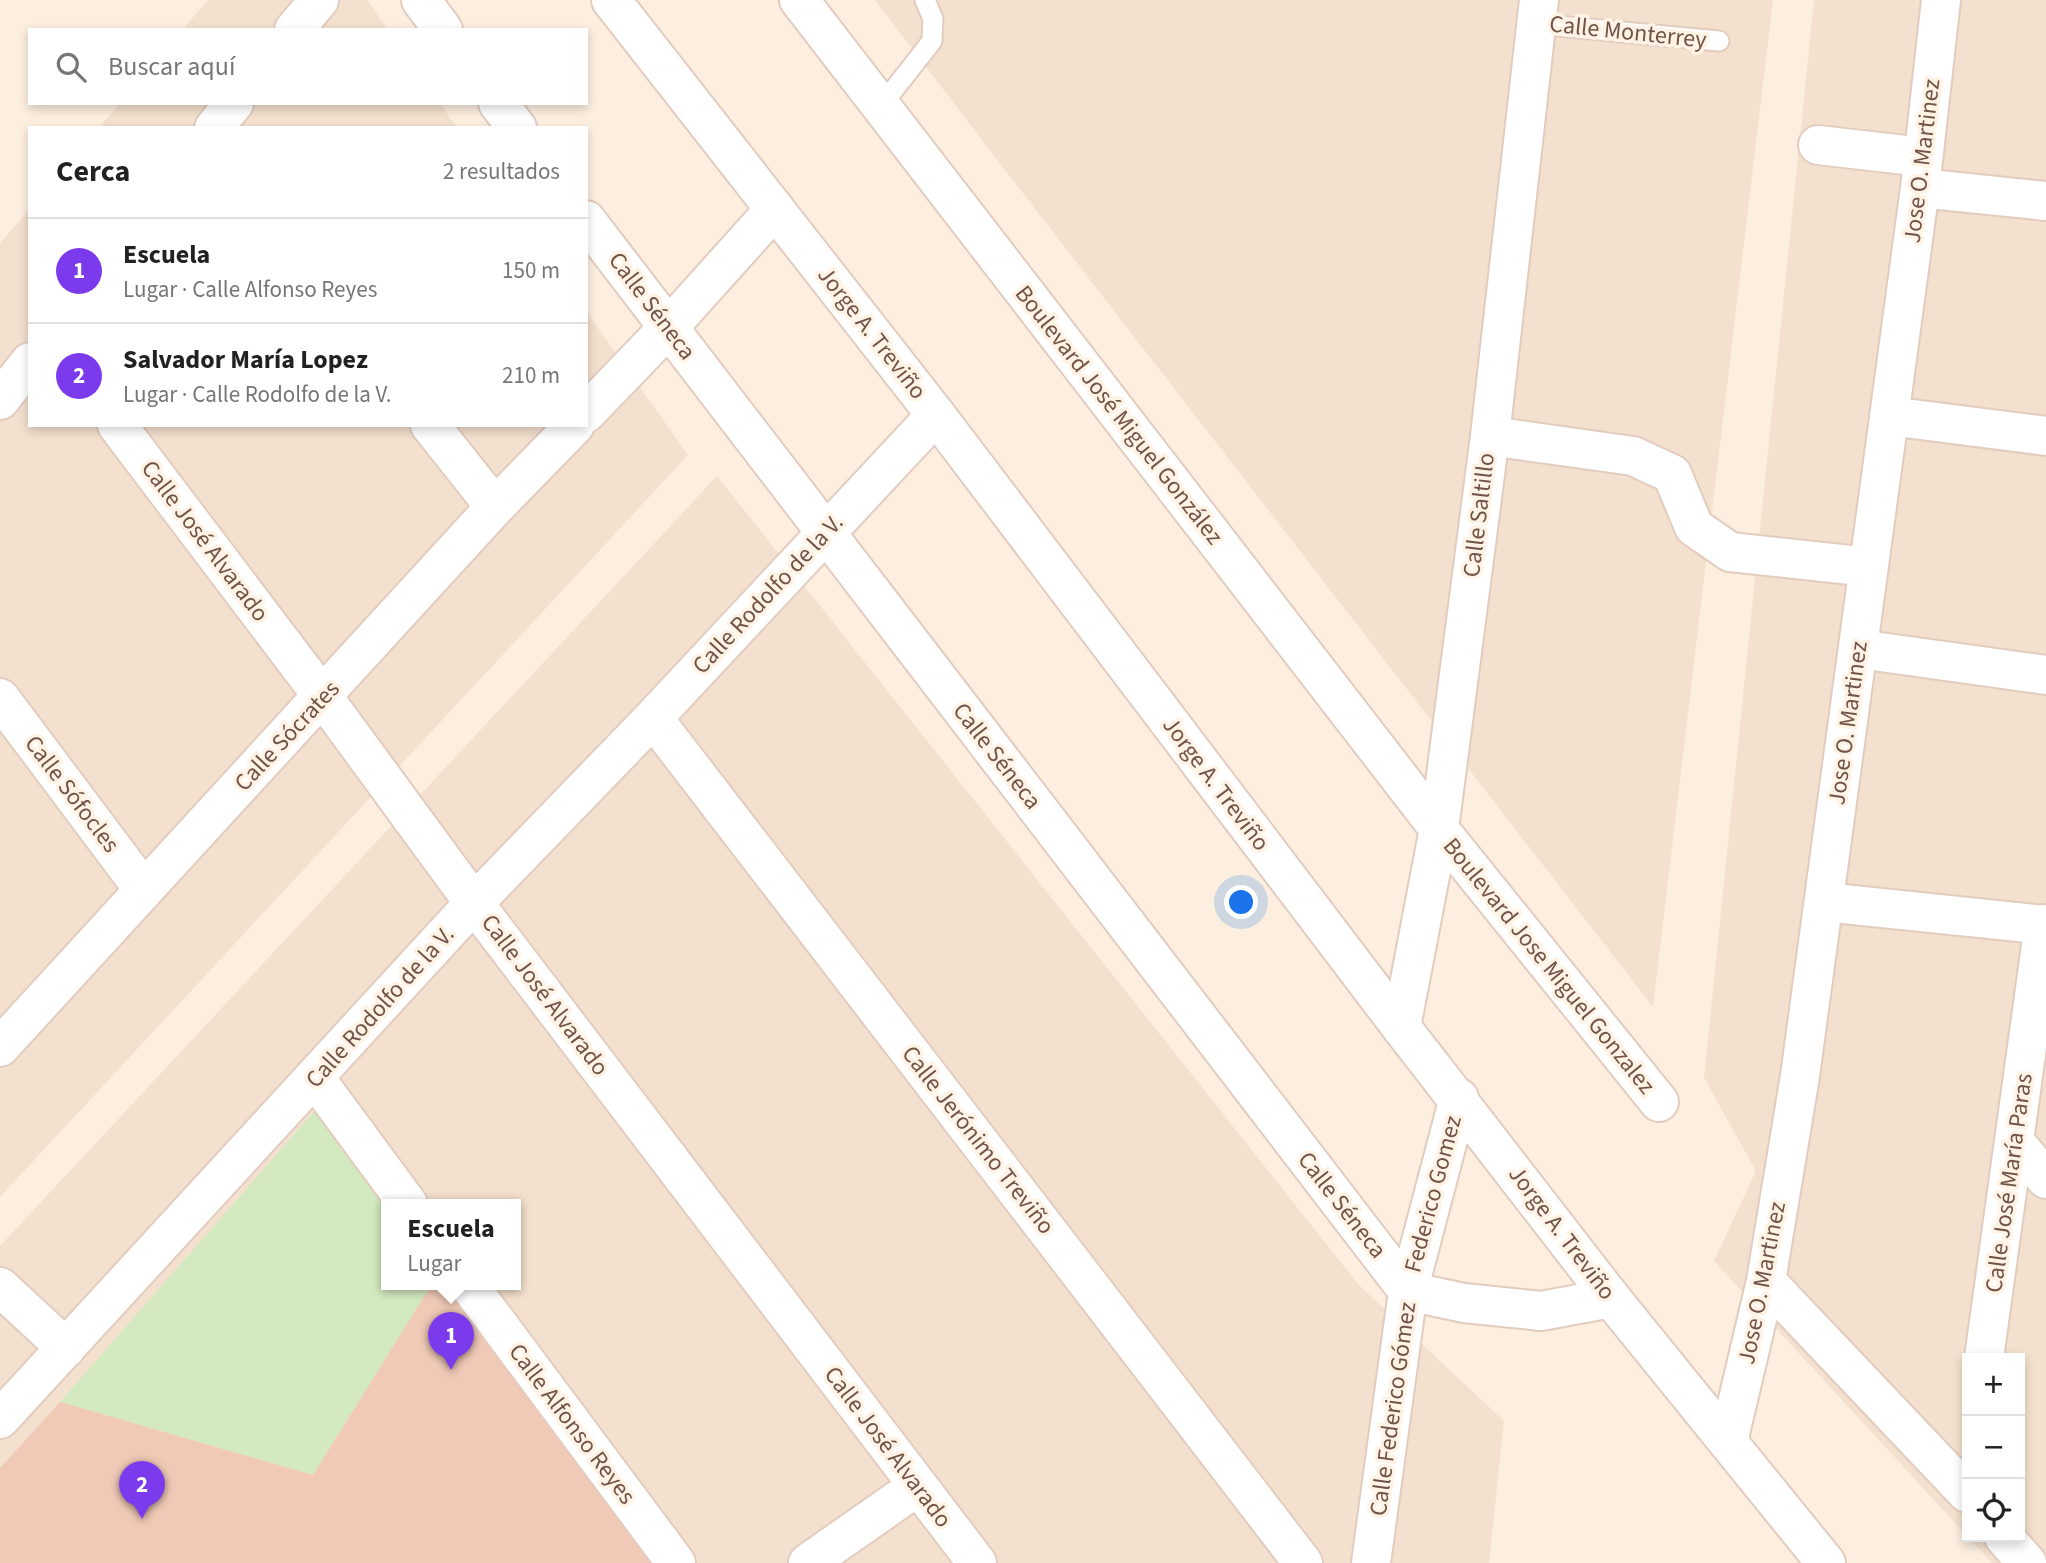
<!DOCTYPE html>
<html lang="es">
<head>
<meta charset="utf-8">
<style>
	body { margin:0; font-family:"Source Sans 3",sans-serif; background:#f2f2f2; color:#222 }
	.controls { position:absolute; right:21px; bottom:21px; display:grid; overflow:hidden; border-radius:0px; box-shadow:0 4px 10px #0003 }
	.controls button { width:63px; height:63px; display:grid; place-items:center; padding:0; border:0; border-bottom:2px solid #e0e0e0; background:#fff; color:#222; font:35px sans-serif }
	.you { position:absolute; left:1242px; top:903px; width:24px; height:24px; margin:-18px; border:5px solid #fff; border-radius:50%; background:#1a73e8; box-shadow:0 0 0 10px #1a73e833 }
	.badge { display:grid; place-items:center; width:46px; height:46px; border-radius:50%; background:#7c3aed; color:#fff; font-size:23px; font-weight:700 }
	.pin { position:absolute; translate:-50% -58px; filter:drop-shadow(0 2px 4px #0008) }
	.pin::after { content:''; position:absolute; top:37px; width:24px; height:21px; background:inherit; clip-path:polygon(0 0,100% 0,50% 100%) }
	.popup { position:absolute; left:381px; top:1199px; width:140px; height:91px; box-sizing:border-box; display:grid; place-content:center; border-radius:0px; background:#fff; filter:drop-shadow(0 2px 5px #0005); font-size:23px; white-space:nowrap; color:#767676 }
	.popup b { font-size:26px; color:#222 }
	.popup::after { content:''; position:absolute; left:50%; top:100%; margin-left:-14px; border:14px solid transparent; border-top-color:#fff }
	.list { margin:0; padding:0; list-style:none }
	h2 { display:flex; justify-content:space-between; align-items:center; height:91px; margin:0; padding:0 28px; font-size:30px }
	h2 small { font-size:23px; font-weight:400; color:#767676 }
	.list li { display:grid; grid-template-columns:46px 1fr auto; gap:21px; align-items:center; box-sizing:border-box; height:105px; padding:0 28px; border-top:2px solid #e0e0e0 }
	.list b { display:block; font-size:26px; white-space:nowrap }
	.list p { margin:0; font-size:23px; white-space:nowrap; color:#767676 }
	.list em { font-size:23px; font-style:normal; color:#767676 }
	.icon { flex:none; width:38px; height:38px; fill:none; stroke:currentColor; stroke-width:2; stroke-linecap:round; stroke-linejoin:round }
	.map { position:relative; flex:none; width:2046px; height:1563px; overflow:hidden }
	.search { position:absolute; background:#fff; box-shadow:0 4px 10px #0003; left:28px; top:28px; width:560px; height:77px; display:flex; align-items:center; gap:18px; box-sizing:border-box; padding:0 24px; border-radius:0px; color:#767676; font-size:26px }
	.panel { position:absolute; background:#fff; box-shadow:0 4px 10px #0003; left:28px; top:126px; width:560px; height:301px; border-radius:0px }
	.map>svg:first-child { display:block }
	.residential { fill:#f4e0ce; fill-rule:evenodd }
	.green { fill:#d3e9bf }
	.building { fill:#f1cab7 }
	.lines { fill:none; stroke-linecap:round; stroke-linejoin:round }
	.service-casing { stroke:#e2ccbf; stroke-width:23 }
	.minor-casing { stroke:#e2ccbf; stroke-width:42 }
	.tertiary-casing { stroke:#e2ccbf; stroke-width:42 }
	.service { stroke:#fff; stroke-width:19 }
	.minor { stroke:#fff; stroke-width:38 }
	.tertiary { stroke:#fff; stroke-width:38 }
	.labels { text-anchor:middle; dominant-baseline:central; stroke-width:7; stroke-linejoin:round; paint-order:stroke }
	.street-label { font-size:24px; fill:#725347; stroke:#fff3e6 }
</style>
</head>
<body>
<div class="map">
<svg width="2046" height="1563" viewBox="0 0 2046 1563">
	<rect width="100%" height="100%" fill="#fcefe0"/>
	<path class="residential" d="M 208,0 L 367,0 L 388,30 L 182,30 Z
		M 875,0 L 1773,0 L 1653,1007 L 998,161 Z
		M 1814,0 L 2046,0 L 2046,1563 L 1992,1563 L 1968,1537 L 2020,1537 L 2020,1358 L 1967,1358 L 1967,1536 L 1714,1261 L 1756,1171 L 1704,1078 Z
		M 120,103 L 440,103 L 457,128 L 99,128 Z
		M 30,209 L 30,425 L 586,425 L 586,311 L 688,455 L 0,1197 L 0,243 Z
		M 717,476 L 1358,1284 L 1504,1421 L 1489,1563 L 0,1563 L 0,1246 ZM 386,1204 L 516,1204 L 516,1284 L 386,1284 Z"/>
	<path class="green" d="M 318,1107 L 386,1204 L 386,1284 L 432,1284 L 313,1475 L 60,1402 Z"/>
	<path class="building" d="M 432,1284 L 458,1284 L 669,1563 L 0,1563 L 0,1468 L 60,1402 L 313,1475 Z"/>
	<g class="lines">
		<defs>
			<path id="service" d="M 1537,24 L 1719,41
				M 881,106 L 932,41 L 933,19 L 925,0"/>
			<path id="minor" d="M 421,0 L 443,30
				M 799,0 L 1439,829 L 1659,1102
				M 294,30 L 319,0
				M 498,103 L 517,128
				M 214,128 L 234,103
				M 1818,145 L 1923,157
				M 1920,188 L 2046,201
				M 586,220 L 1408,1291
				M 0,400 L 30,362
				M 586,413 L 668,328 L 775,209
				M 1889,416 L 2046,436
				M 117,425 L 323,697 L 474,903 L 977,1563
				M 430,425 L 495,507
				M 1490,436 L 1633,456 L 1672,474 L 1694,527 L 1730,552 L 1869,567
				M 1859,649 L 2046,675
				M 0,698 L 144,890
				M 653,718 L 1303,1563
				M 1824,902 L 2046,925
				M 1401,1027 L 1439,829 L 1490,436 L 1539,0
				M 0,1047 L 495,507 L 575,425
				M 315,1078 L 408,1204
				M 2015,1142 L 2046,1179
				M 1766,1281 L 1967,1493
				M 468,1284 L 676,1563
				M 0,1287 L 66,1348
				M 1408,1291 L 1464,1303 L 1541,1311 L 1611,1298
				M 1984,1358 L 2044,924
				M 0,1419 L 474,903 L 653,718 L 936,415
				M 1728,1442 L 1766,1281 L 1800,1076 L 1920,188 L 1941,0
				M 2004,1537 L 2027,1563
				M 808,1563 L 918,1486
				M 1371,1563 L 1408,1291 L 1459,1098"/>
			<path id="tertiary" d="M 611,0 L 936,415 L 1401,1027 L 1611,1298 L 1826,1563"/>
		</defs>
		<use href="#service" class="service-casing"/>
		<use href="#minor" class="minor-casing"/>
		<use href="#tertiary" class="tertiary-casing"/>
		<use href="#service" class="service"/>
		<use href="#minor" class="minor"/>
		<use href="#tertiary" class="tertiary"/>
	</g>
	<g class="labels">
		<g class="street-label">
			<text transform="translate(1628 32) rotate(6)">Calle Monterrey</text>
			<text transform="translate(1922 161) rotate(-83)">Jose O. Martinez</text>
			<text transform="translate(652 306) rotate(53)">Calle Séneca</text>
			<text transform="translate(872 333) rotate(52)">Jorge A. Treviño</text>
			<text transform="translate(1119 415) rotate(52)">Boulevard José Miguel González</text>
			<text transform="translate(1479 515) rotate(-83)">Calle Saltillo</text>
			<text transform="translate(205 541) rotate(53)">Calle José Alvarado</text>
			<text transform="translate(768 594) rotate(-47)">Calle Rodolfo de la V.</text>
			<text transform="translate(1848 723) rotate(-82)">Jose O. Martinez</text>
			<text transform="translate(287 736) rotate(-47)">Calle Sócrates</text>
			<text transform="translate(997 756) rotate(52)">Calle Séneca</text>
			<text transform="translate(1216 784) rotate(53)">Jorge A. Treviño</text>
			<text transform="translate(72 794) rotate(53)">Calle Sófocles</text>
			<text transform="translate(1549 966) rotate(51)">Boulevard Jose Miguel Gonzalez</text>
			<text transform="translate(545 995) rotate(53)">Calle José Alvarado</text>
			<text transform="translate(380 1007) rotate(-48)">Calle Rodolfo de la V.</text>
			<text transform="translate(978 1140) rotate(52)">Calle Jerónimo Treviño</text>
			<text transform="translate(2009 1183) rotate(-82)">Calle José María Paras</text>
			<text transform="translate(1433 1194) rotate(-75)">Federico Gomez</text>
			<text transform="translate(1342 1205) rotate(52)">Calle Séneca</text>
			<text transform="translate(1562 1233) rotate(53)">Jorge A. Treviño</text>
			<text transform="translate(1762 1283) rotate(-79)">Jose O. Martinez</text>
			<text transform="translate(1393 1409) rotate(-82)">Calle Federico Gómez</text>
			<text transform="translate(572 1424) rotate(53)">Calle Alfonso Reyes</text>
			<text transform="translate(888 1447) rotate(53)">Calle José Alvarado</text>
		</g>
	</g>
</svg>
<div class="controls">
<button>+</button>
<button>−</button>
<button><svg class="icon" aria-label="locate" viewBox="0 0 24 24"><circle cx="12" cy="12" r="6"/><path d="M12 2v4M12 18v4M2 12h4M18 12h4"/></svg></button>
</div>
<div class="you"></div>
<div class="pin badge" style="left:451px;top:1370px">1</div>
<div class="popup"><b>Escuela</b>Lugar</div>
<div class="pin badge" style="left:142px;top:1519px">2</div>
<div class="search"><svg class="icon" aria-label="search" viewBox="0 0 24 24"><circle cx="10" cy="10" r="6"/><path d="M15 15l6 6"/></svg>Buscar aquí</div>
<section class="panel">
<h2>Cerca<small>2 resultados</small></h2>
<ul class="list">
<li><span class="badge">1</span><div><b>Escuela</b><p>Lugar · Calle Alfonso Reyes</p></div><em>150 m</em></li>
<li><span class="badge">2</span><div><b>Salvador María Lopez</b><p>Lugar · Calle Rodolfo de la V.</p></div><em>210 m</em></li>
</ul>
</section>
</div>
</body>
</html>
